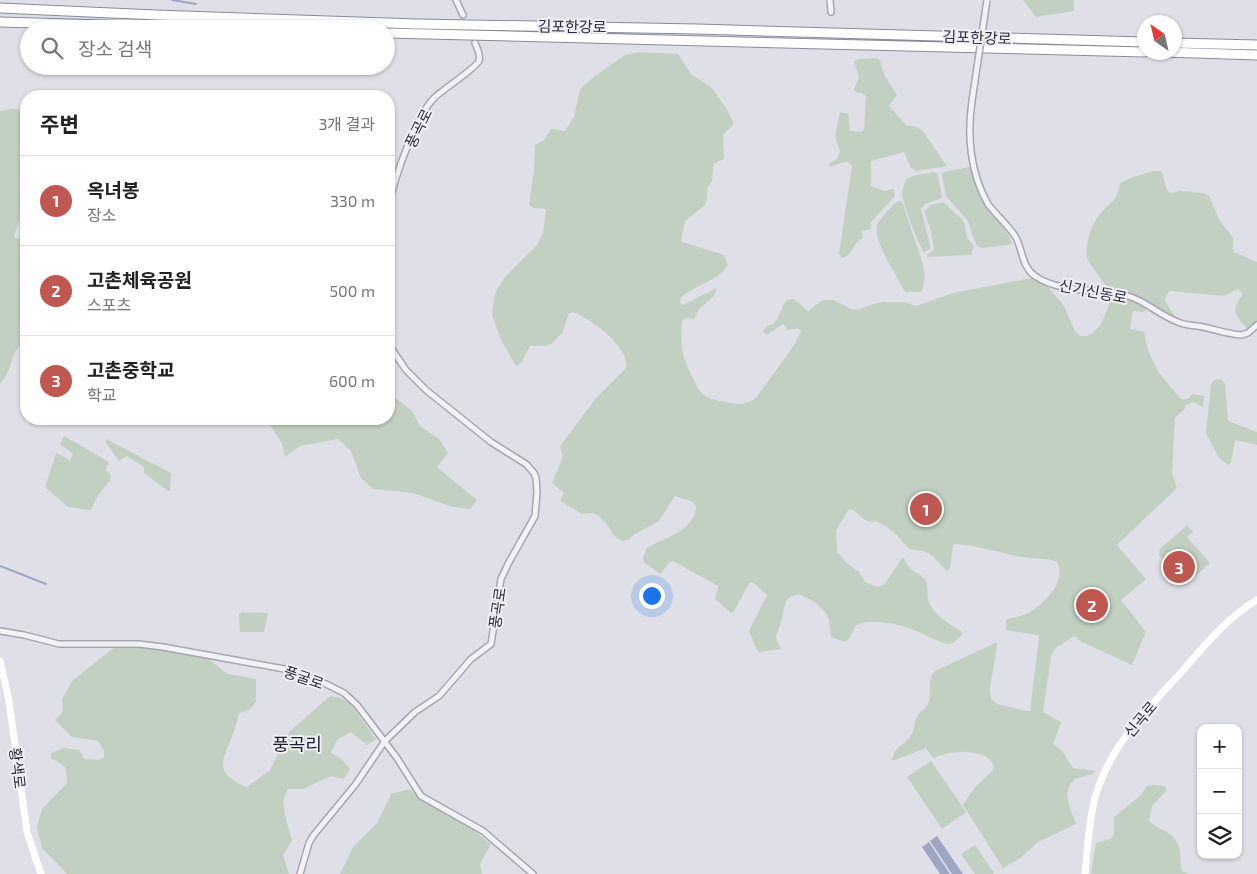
<!DOCTYPE html>
<html lang="ko">
<head>
<meta charset="utf-8">
<style>
	body { margin:0; font-family:"Exo 2","Noto Sans KR",sans-serif; background:#f2f2f2; color:#222 }
	.controls { position:absolute; right:15px; bottom:15px; display:grid; overflow:hidden; border-radius:10px; box-shadow:0 1px 4px #0004 }
	.controls button { width:45px; height:45px; display:grid; place-items:center; padding:0; border:0; border-bottom:1px solid #e0e0e0; background:#fff; color:#222; font:25px sans-serif }
	.compass { position:absolute; left:1137px; top:15px; width:45px; height:45px; border-radius:50%; background:#fff; box-shadow:0 1px 4px #0004; rotate:326deg }
	.you { position:absolute; left:651px; top:595px; width:18px; height:18px; margin:-12px; border:4px solid #fff; border-radius:50%; background:#1a73e8; box-shadow:0 0 0 8px #1a73e833 }
	.badge { display:grid; place-items:center; width:32px; height:32px; border-radius:50%; background:#bf5850; color:#fff; font-size:16px; font-weight:700 }
	.pin { position:absolute; translate:-50% -50%; border:2px solid #fff; box-shadow:0 1px 5px #0006 }
	.list { margin:0; padding:0; list-style:none }
	h2 { display:flex; justify-content:space-between; align-items:center; height:65px; margin:0; padding:0 20px; font-size:21px }
	h2 small { font-size:16px; font-weight:400; color:#767676 }
	.list li { display:grid; grid-template-columns:32px 1fr auto; gap:15px; align-items:center; box-sizing:border-box; height:90px; padding:0 20px; border-top:1px solid #e0e0e0 }
	.list b { display:block; font-size:19px; white-space:nowrap }
	.list p { margin:0; font-size:16px; white-space:nowrap; color:#767676 }
	.list em { font-size:16px; font-style:normal; color:#767676 }
	.icon { flex:none; width:28px; height:28px; fill:none; stroke:currentColor; stroke-width:2; stroke-linecap:round; stroke-linejoin:round }
	.map { position:relative; flex:none; width:1257px; height:874px; overflow:hidden }
	.search { position:absolute; background:#fff; box-shadow:0 1px 4px #0004; left:20px; top:20px; width:375px; height:55px; display:flex; align-items:center; gap:12px; box-sizing:border-box; padding:0 18px; border-radius:28px; color:#767676; font-size:19px }
	.panel { position:absolute; background:#fff; box-shadow:0 1px 4px #0004; left:20px; top:90px; width:375px; height:335px; border-radius:20px }
	.map>svg:first-child { display:block }
	.green { fill:#c1d0c1 }
	.water { fill:#9da7c3 }
	.lines { fill:none; stroke-linecap:round; stroke-linejoin:round }
	.stream { stroke:#9da7c3; stroke-width:2 }
	.street-casing { stroke:#a5a6b0; stroke-width:8 }
	.highway-casing { stroke:#888b9c; stroke-width:11 }
	.street { stroke:#f1f2f5; stroke-width:5 }
	.secondary { stroke:#fff; stroke-width:7 }
	.highway { stroke:#fff; stroke-width:9 }
	.street-bridge-casing { stroke:#a5a6b0; stroke-width:8; stroke-linecap:butt }
	.street-bridge { stroke:#f1f2f5; stroke-width:5 }
	.labels { text-anchor:middle; dominant-baseline:central; stroke-width:4; stroke-linejoin:round; paint-order:stroke }
	.street-label { font-size:15px; fill:#292c3c; stroke:#eeeff4 }
	.quarter-label { font-size:18px; fill:#1c1e2d; stroke:#eeeff4 }
</style>
</head>
<body>
<div class="map">
<svg width="1257" height="874" viewBox="0 0 1257 874">
	<rect width="100%" height="100%" fill="#dfe0e7"/>
	<path class="green" d="M 1023,0 L 1074,0 L 1074,11 L 1036,17 Z
		M 638,52 L 678,54 L 691,74 L 712,88 L 726,108 L 734,123 L 723,135 L 724,159 L 715,163 L 713,166 L 712,181 L 707,189 L 707,200 L 704,206 L 685,221 L 681,240 L 682,242 L 724,255 L 728,265 C 718,282 693,285 680,299 L 681,304 L 683,305 L 717,288 L 713,297 L 699,309 L 694,319 L 686,318 L 682,321 C 680,345 682,358 693,378 C 696,384 698,391 704,395 C 709,399 719,401 726,402 C 736,405 747,405 756,398 L 794,345 L 801,331 L 798,328 L 788,330 L 783,324 L 767,335 L 763,331 C 766,325 771,326 775,322 C 783,313 780,299 794,299 L 808,311 L 821,301 L 826,300 L 834,300 L 851,309 L 858,310 L 873,304 L 883,302 L 904,302 L 916,306 L 953,293 L 1031,278 L 1047,286 L 1064,306 L 1075,331 L 1080,336 L 1087,336 C 1103,329 1106,311 1112,296 L 1131,299 L 1148,308 L 1143,312 L 1133,311 L 1130,329 L 1144,332 L 1148,350 L 1158,372 L 1180,398 L 1184,400 L 1189,398 L 1192,394 L 1204,396 L 1203,407 L 1193,402 L 1186,405 L 1184,410 L 1175,417 L 1172,473 L 1177,488 L 1117,545 L 1146,579 L 1121,600 L 1146,632 L 1132,665 L 1082,642 L 1074,636 L 1056,648 L 1051,656 L 1043,712 L 1061,722 L 1053,744 L 1063,752 L 1073,768 L 1097,771 L 1092,774 L 1075,779 C 1060,793 1071,808 1076,824 L 1038,842 L 1019,859 L 1003,868 L 963,805 L 975,787 L 993,770 C 997,755 969,751 960,752 C 950,752 941,755 933,758 L 926,748 L 892,761 C 894,744 905,747 912,734 C 915,728 914,721 918,715 C 920,712 924,710 926,707 C 934,696 925,683 935,671 L 995,643 L 997,643 L 997,646 L 990,688 L 991,699 L 997,704 L 1027,711 L 1030,711 L 1039,637 L 1037,635 L 1006,630 L 1006,620 C 1012,617 1021,617 1028,613 C 1044,604 1067,582 1057,562 C 1048,558 1040,559 1030,558 C 1005,555 982,546 956,544 L 953,545 L 950,569 L 947,571 C 931,556 934,551 909,549 C 900,539 893,529 880,523 C 875,520 870,523 865,520 C 859,516 856,510 849,509 L 836,530 L 837,552 L 847,563 L 859,572 L 865,582 L 877,587 L 884,585 L 902,558 L 904,558 C 909,573 918,570 925,580 C 929,586 927,593 928,599 C 932,615 949,623 961,631 L 962,635 L 953,643 L 947,644 C 935,641 925,634 914,630 C 898,624 872,618 856,625 L 849,639 L 844,642 L 831,637 L 829,621 L 826,613 L 816,603 L 799,594 L 790,597 L 786,601 L 780,625 L 776,636 L 777,641 L 781,649 L 759,652 L 757,650 L 749,631 L 767,595 L 755,584 L 750,582 L 734,611 L 731,613 L 715,599 L 718,588 L 718,586 L 673,561 L 670,562 L 660,574 L 644,562 L 643,558 L 646,549 C 663,537 694,533 696,507 L 693,502 L 675,496 L 659,521 L 635,534 L 628,540 L 623,541 L 614,536 L 606,523 L 597,515 L 592,513 L 582,514 L 560,501 L 564,493 L 552,483 L 563,457 L 560,446 L 597,397 L 626,368 C 631,348 590,318 573,312 L 569,314 L 562,333 L 551,344 L 546,346 L 530,346 L 521,363 L 516,366 L 501,340 L 492,315 L 494,298 L 497,289 L 505,277 L 537,245 L 543,233 L 546,209 L 533,208 L 529,205 L 534,170 L 535,145 L 544,140 L 551,129 L 565,131 L 574,117 L 580,89 L 595,76 L 625,55 Z
		M 860,59 L 877,58 L 880,60 L 884,75 L 897,95 L 889,106 L 907,126 L 914,126 L 922,130 L 947,166 L 917,171 L 911,168 L 904,152 L 871,161 L 871,186 L 885,191 L 894,189 L 895,196 L 871,222 L 871,229 L 862,231 L 863,238 C 850,245 854,255 842,258 L 839,254 L 852,166 L 848,162 C 842,161 836,166 830,167 L 829,164 L 837,159 L 840,151 L 835,136 L 840,112 L 848,114 L 850,131 L 861,132 L 864,129 L 866,96 L 862,93 L 856,92 L 854,90 L 859,77 L 854,61 Z
		M 12,109 L 26,110 L 26,217 L 20,220 L 14,235 L 15,238 L 26,240 L 26,340 C 7,354 15,368 0,384 L 0,111 Z
		M 970,167 L 990,209 L 1009,236 L 1012,244 L 984,248 L 978,247 L 974,240 L 968,221 L 946,196 L 942,175 L 943,172 Z
		M 1153,171 L 1159,171 L 1162,172 L 1167,190 L 1170,193 L 1181,191 L 1203,193 L 1209,196 L 1219,219 L 1233,238 L 1233,252 L 1257,262 L 1257,322 L 1249,330 C 1235,316 1230,310 1243,294 L 1238,289 L 1224,296 L 1170,291 L 1166,296 L 1165,301 L 1176,318 L 1176,319 L 1137,296 L 1109,290 C 1106,286 1088,261 1087,258 C 1085,245 1091,224 1100,214 C 1112,200 1117,202 1120,183 L 1133,177 Z
		M 934,172 L 937,173 L 942,196 L 940,199 L 925,204 L 921,209 L 930,245 L 930,249 L 924,252 C 919,247 902,201 902,194 C 902,191 904,185 905,182 C 910,174 925,174 934,172 Z
		M 898,201 L 901,201 L 903,204 C 907,215 910,227 914,238 C 920,255 930,275 921,292 L 905,292 C 897,274 873,244 877,224 L 891,207 Z
		M 943,202 L 962,219 L 965,225 L 967,238 L 974,246 L 971,255 L 927,257 L 927,255 L 934,249 L 931,231 L 924,211 L 931,205 Z
		M 1219,379 L 1222,380 L 1225,384 L 1228,421 L 1257,432 L 1257,445 L 1235,440 L 1231,462 L 1229,465 L 1219,458 L 1206,433 L 1211,384 L 1214,380 Z
		M 389,397 L 397,399 L 412,411 L 420,426 L 439,439 L 448,453 L 437,467 L 477,500 L 470,509 L 453,507 L 413,493 L 373,489 L 361,478 L 351,451 L 338,439 L 300,446 L 285,457 L 282,443 L 266,419 L 389,419 Z
		M 64,436 L 109,462 L 106,470 L 111,475 L 110,480 L 97,497 L 91,510 L 68,507 L 45,487 L 56,453 L 70,460 L 73,454 L 60,444 Z
		M 106,439 L 171,473 L 170,491 L 168,491 L 144,473 L 144,467 L 127,456 L 119,461 L 106,443 Z
		M 1187,525 L 1193,532 L 1187,537 L 1210,563 L 1185,585 L 1159,555 L 1160,549 Z
		M 242,612 L 268,613 L 264,632 L 240,632 L 239,614 Z
		M 116,646 L 154,648 L 205,656 L 227,674 L 256,679 L 256,702 L 249,710 L 239,713 C 237,721 235,729 232,737 C 220,764 216,774 247,787 L 270,770 L 289,732 L 330,696 L 337,697 L 349,702 L 376,739 L 367,745 L 351,732 L 337,740 L 331,753 L 342,759 L 350,769 L 344,779 L 331,776 L 303,789 L 288,789 L 283,800 L 285,815 L 292,841 L 283,855 L 289,874 L 67,874 L 42,848 L 37,827 L 42,809 L 67,783 L 66,768 L 57,761 L 51,759 L 51,753 L 64,748 L 79,750 L 84,759 L 98,760 L 104,758 L 104,751 L 98,741 L 72,737 L 55,720 L 63,712 L 62,699 L 72,681 Z
		M 931,761 L 966,812 L 942,829 L 907,777 Z
		M 1154,785 L 1164,786 L 1167,790 L 1152,806 L 1149,820 C 1157,831 1173,829 1179,847 C 1182,855 1179,863 1182,871 L 1189,874 L 1091,874 L 1096,843 L 1110,839 L 1114,835 L 1114,817 L 1141,795 L 1147,786 Z
		M 410,789 C 424,806 445,810 463,822 C 473,828 481,837 491,844 L 480,864 L 482,874 L 340,874 L 353,847 L 377,823 L 391,794 Z
		M 975,845 L 994,873 L 993,874 L 975,874 L 961,854 Z"/>
	<path class="water" d="M 937,836 L 963,874 L 952,874 L 930,841 Z
		M 929,842 L 950,874 L 940,874 L 922,847 Z"/>
	<g class="lines">
		<path class="stream" d="M 172,0 L 196,4
			M 0,566 L 46,584"/>
		<defs>
			<path id="street" d="M 456,0 L 463,15
				M 830,0 L 831,12
				M 972,101 C 967,135 970,173 988,204 C 996,215 1007,224 1015,236 C 1023,249 1021,266 1035,276 C 1063,295 1101,287 1131,297 C 1148,303 1161,316 1178,322 C 1184,325 1190,325 1197,326 C 1212,328 1226,334 1241,335 L 1248,333 L 1257,325
				M 389,204 C 395,177 415,118 434,98 C 442,90 476,68 479,61 C 481,55 477,48 475,43
				M 0,631 L 24,635 L 59,644 L 139,644 L 163,647 L 290,670 L 326,684 L 344,693 L 357,705 L 397,758 L 421,796 L 483,831 L 533,874
				M 300,874 L 309,843 L 313,836 L 355,785 L 385,741 L 415,712 L 439,696 L 471,659 L 491,644 L 501,579 L 508,564 L 535,516 L 537,492 L 536,478 L 534,473 L 526,464 L 491,442 L 426,390 L 406,370 L 389,345"/>
			<path id="highway" d="M 0,8 L 156,15 L 417,24 L 697,29 L 1144,42
				M 0,22 L 245,29
				M 386,33 L 1144,52
				M 1174,43 L 1257,45
				M 1164,52 L 1257,55"/>
		</defs>
		<use href="#street" class="street-casing"/>
		<use href="#highway" class="highway-casing"/>
		<use href="#street" class="street"/>
		<path class="secondary" d="M 0,661 L 9,701 L 27,832 L 41,874
			M 1085,874 C 1088,848 1089,815 1097,791 C 1113,741 1151,706 1185,668 C 1207,643 1228,617 1257,600"/>
		<use href="#highway" class="highway"/>
		<defs>
			<path id="street-bridge" d="M 972,101 L 987,0"/>
		</defs>
		<use href="#street-bridge" class="street-bridge-casing"/>
		<use href="#street-bridge" class="street-bridge"/>
	</g>
	<g class="labels">
		<g class="street-label">
			<text transform="translate(572 26) rotate(1)">김포한강로</text>
			<text transform="translate(977 37) rotate(2)">김포한강로</text>
			<text transform="translate(418 128) rotate(-64)">풍곡로</text>
			<text transform="translate(1093 291) rotate(11)">신기신동로</text>
			<text transform="translate(497 608) rotate(-82)">풍곡로</text>
			<text transform="translate(304 677) rotate(19)">풍굴로</text>
			<text transform="translate(1140 719) rotate(-50)">신곡로</text>
			<text transform="translate(18 768) rotate(83)">황색로</text>
		</g>
		<g class="quarter-label">
			<text x="297" y="744">풍곡리</text>
		</g>
	</g>
</svg>
<div class="controls">
<button>+</button>
<button>−</button>
<button><svg class="icon" aria-label="layers" viewBox="0 0 24 24"><path d="M12 4l9 5-9 5-9-5zM3 14l9 5 9-5"/></svg></button>
</div>
<svg class="compass" viewBox="-18 -18 36 36"><path d="M0-13l5 13h-10z" fill="#e53935"/><path d="M0 13l5-13h-10z" fill="#767676"/></svg>
<div class="you"></div>
<div class="pin badge" style="left:926px;top:509px">1</div>
<div class="pin badge" style="left:1092px;top:605px">2</div>
<div class="pin badge" style="left:1179px;top:567px">3</div>
<div class="search"><svg class="icon" aria-label="search" viewBox="0 0 24 24"><circle cx="10" cy="10" r="6"/><path d="M15 15l6 6"/></svg>장소 검색</div>
<section class="panel">
<h2>주변<small>3개 결과</small></h2>
<ul class="list">
<li><span class="badge">1</span><div><b>옥녀봉</b><p>장소</p></div><em>330 m</em></li>
<li><span class="badge">2</span><div><b>고촌체육공원</b><p>스포츠</p></div><em>500 m</em></li>
<li><span class="badge">3</span><div><b>고촌중학교</b><p>학교</p></div><em>600 m</em></li>
</ul>
</section>
</div>
</body>
</html>
